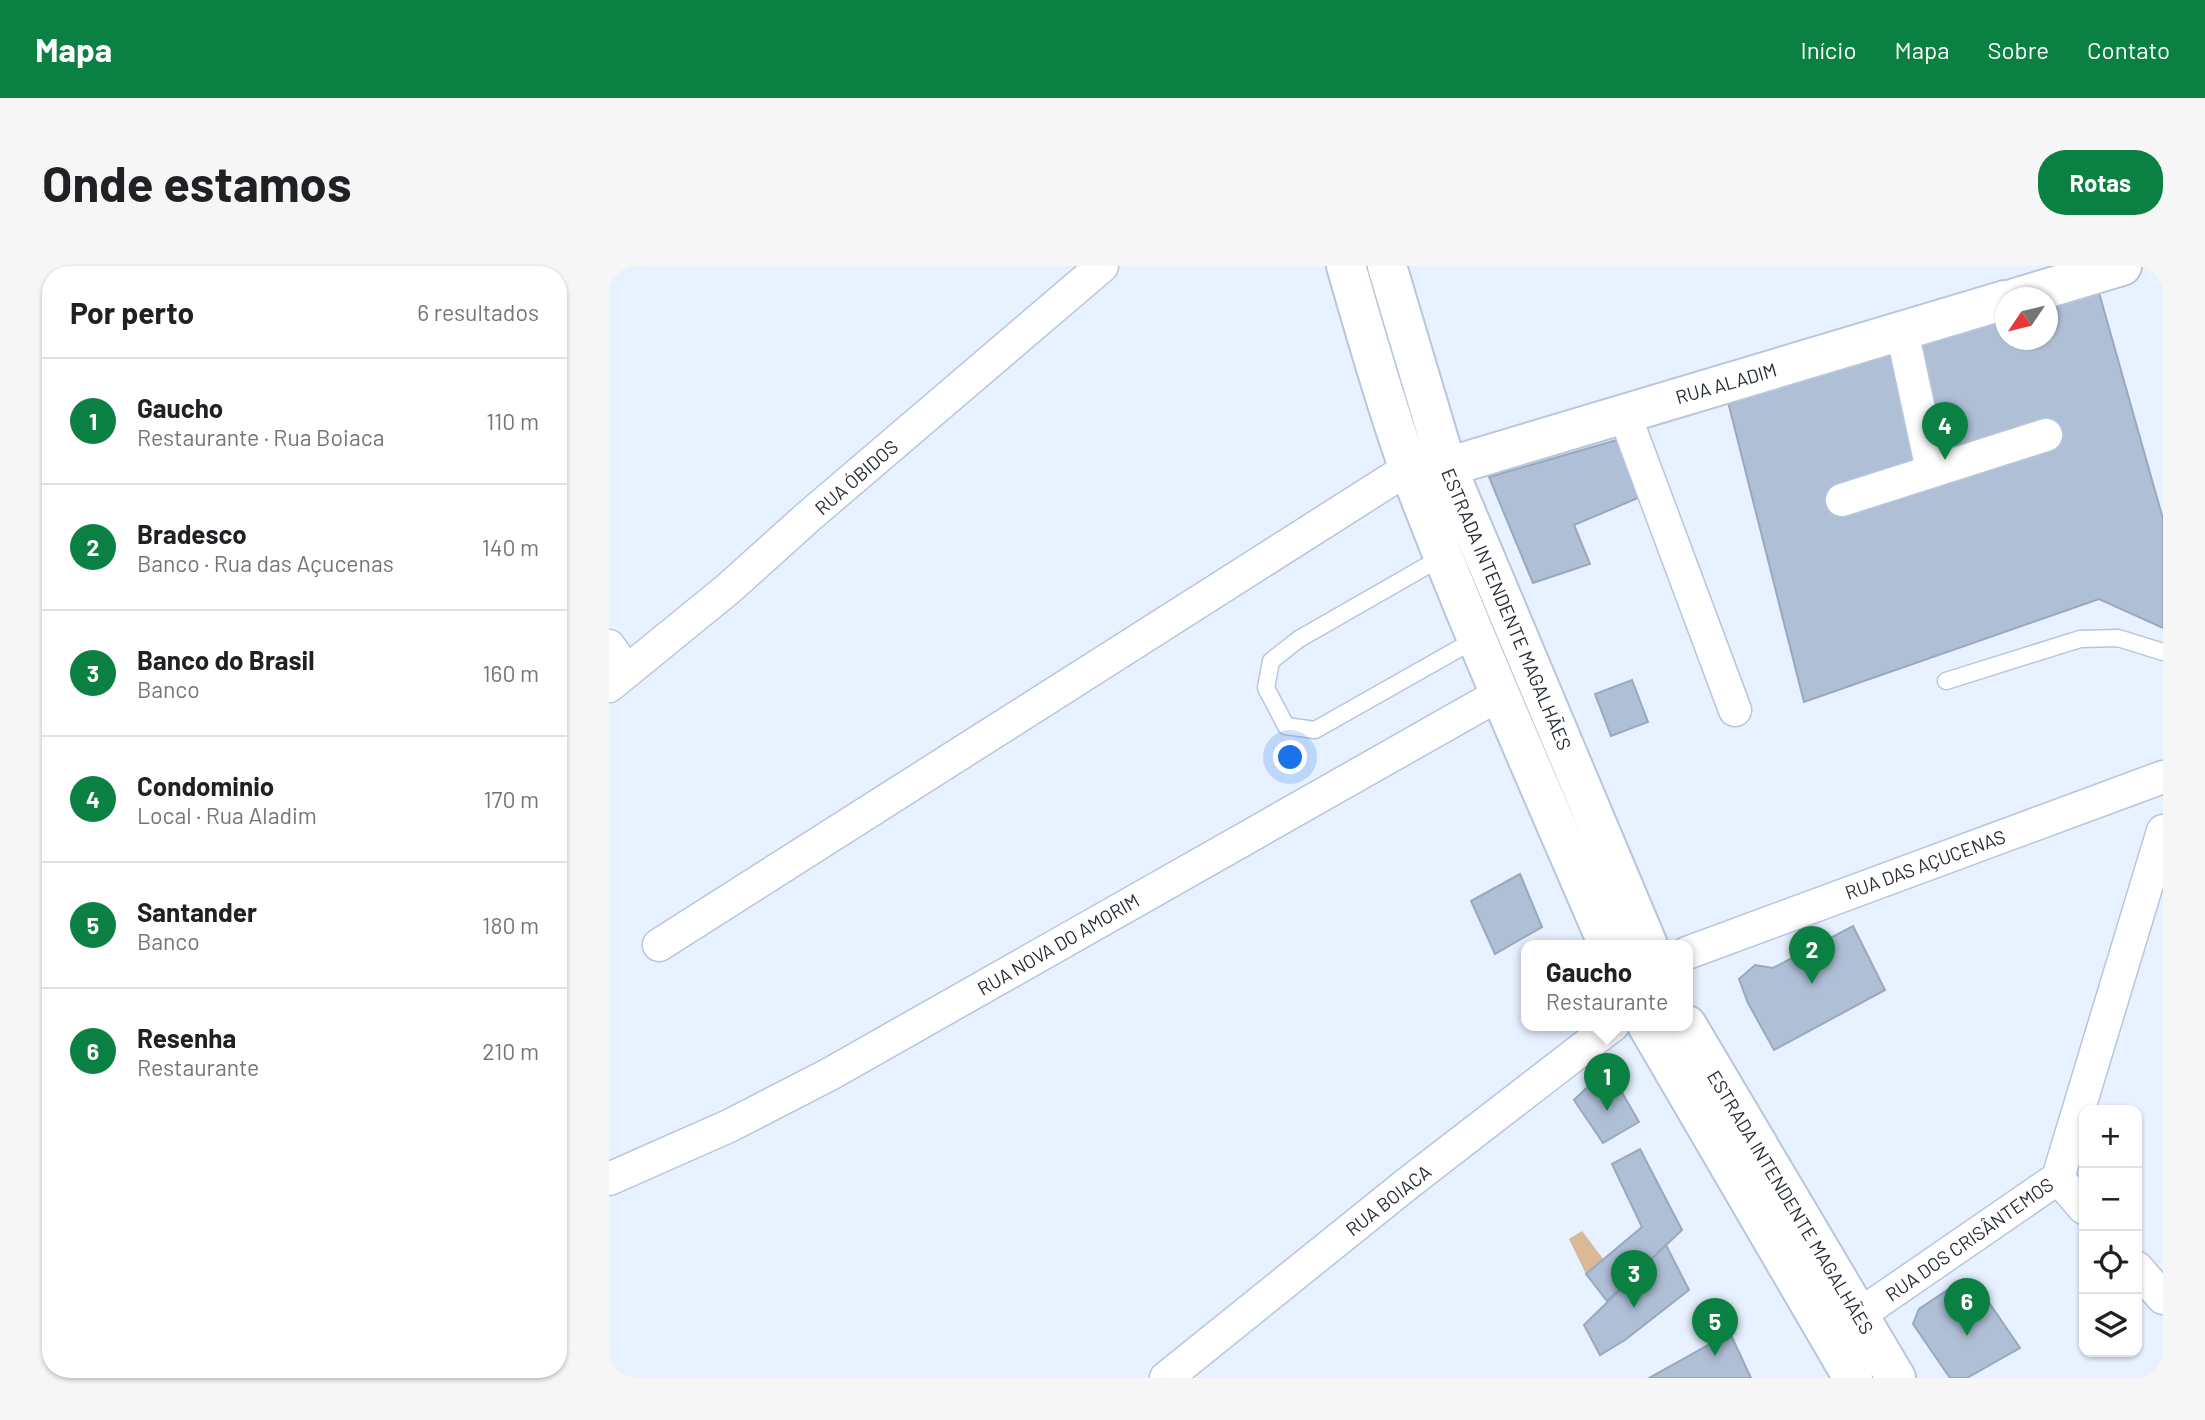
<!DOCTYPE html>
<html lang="pt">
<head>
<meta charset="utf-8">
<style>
	body { margin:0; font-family:Barlow,sans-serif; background:#f6f6f6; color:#202124 }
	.controls { position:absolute; right:21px; bottom:21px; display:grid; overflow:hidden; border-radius:14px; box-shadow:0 2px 5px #0004 }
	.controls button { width:63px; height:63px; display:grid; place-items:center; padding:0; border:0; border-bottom:2px solid #e0e0e0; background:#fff; color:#202124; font:35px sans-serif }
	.compass { position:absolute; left:1386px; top:21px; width:63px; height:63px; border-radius:50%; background:#fff; box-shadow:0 2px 5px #0004; rotate:235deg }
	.you { position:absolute; left:682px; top:492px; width:24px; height:24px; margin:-18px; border:5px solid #fff; border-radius:50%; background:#1a73e8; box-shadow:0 0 0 10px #1a73e833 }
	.badge { display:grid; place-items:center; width:46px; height:46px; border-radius:50%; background:#0b8043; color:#fff; font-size:23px; font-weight:700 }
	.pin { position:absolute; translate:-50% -58px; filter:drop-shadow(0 2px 4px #0008) }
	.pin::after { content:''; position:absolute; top:37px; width:24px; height:21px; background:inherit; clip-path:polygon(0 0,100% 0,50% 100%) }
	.popup { position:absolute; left:912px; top:674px; width:172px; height:91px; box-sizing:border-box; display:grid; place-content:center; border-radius:14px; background:#fff; filter:drop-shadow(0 2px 5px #0005); font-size:23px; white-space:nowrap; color:#757577 }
	.popup b { font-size:26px; color:#202124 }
	.popup::after { content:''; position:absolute; left:50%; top:100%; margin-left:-14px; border:14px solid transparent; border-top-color:#fff }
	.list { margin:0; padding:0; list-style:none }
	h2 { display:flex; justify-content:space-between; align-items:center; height:91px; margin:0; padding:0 28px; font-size:30px }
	h2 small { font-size:23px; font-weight:400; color:#757577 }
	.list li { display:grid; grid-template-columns:46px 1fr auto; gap:21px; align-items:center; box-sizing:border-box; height:126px; padding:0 28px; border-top:2px solid #e0e0e0 }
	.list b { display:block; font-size:26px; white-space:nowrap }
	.list p { margin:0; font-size:23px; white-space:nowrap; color:#757577 }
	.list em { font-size:23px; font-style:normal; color:#757577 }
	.icon { flex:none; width:38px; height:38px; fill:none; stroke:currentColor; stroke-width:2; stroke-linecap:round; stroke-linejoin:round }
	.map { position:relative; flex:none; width:1554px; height:1112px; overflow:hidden; border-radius:28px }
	header { display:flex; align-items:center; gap:42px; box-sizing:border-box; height:98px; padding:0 35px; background:#0b8043; color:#fff }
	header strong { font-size:33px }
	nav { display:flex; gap:38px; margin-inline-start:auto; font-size:24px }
	.intro { display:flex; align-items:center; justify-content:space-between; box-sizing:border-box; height:168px; padding:0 42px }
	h1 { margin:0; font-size:49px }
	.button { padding:18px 32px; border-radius:28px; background:#0b8043; color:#fff; font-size:24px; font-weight:700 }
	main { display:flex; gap:42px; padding:0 42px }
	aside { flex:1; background:#fff; border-radius:28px; box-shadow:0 2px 5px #0004 }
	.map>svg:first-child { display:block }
	.water { fill:#d9b996 }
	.building { fill:#afbfd6; stroke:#99a8bf; stroke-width:2 }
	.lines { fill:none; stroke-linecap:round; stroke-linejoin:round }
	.lane-casing { stroke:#b6c6dd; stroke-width:19 }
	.street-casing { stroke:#b6c6dd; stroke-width:35 }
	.secondary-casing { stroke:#b6c6dd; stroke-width:42 }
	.primary-casing { stroke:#b6c6dd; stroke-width:42 }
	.lane { stroke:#fff; stroke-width:16 }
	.street { stroke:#fff; stroke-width:32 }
	.secondary { stroke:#fff; stroke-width:38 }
	.primary { stroke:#fff; stroke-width:38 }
	.labels { text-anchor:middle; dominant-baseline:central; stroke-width:5; stroke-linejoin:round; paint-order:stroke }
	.street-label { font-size:19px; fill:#272d36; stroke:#fff }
</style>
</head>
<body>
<header>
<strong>Mapa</strong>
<nav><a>Início</a><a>Mapa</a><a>Sobre</a><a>Contato</a></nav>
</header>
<div class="intro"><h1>Onde estamos</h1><a class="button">Rotas</a></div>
<main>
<aside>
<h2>Por perto<small>6 resultados</small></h2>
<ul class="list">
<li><span class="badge">1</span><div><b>Gaucho</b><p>Restaurante · Rua Boiaca</p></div><em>110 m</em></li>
<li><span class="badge">2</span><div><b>Bradesco</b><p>Banco · Rua das Açucenas</p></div><em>140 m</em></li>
<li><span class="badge">3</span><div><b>Banco do Brasil</b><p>Banco</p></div><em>160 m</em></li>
<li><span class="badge">4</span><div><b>Condominio</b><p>Local · Rua Aladim</p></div><em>170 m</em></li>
<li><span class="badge">5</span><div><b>Santander</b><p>Banco</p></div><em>180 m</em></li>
<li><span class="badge">6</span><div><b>Resenha</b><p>Restaurante</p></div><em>210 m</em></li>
</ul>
</aside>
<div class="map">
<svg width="1554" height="1112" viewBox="0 0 1554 1112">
	<rect width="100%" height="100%" fill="#e7f1ff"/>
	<path class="water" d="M 973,965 L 995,994 L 977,1008 L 960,973 Z"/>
	<path class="building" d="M 1489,23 L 1554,253 L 1554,362 L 1490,333 L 1195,436 L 1119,136 L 1396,51 L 1396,74 L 1438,74 L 1438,38 Z
		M 1018,171 L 1029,232 L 965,259 L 981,298 L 924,317 L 880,211 Z
		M 1023,414 L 1039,456 L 1002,470 L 986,428 Z
		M 911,608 L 933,661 L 886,688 L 862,635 Z
		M 1244,660 L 1276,724 L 1165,784 L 1139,737 L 1130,713 L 1146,699 L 1164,702 Z
		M 985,815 L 1011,823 L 1030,856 L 994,877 L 965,834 Z
		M 1031,883 L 1073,964 L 998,1035 L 977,1008 L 1033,961 L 1003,898 Z
		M 1057,979 L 1080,1024 L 1016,1074 L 991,1089 L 975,1059 Z
		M 1355,1013 L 1368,1019 L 1411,1082 L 1358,1112 L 1341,1112 L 1304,1058 L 1310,1043 Z
		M 1121,1067 L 1142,1112 L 1040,1112 Z"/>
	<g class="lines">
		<defs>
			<path id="lane" d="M 835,290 L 690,373 L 662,395 L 657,422 L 677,460 L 706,464 L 867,373
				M 1337,415 L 1471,373 L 1509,372 L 1554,386"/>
			<path id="street" d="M 1293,65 L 1323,204
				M 1015,147 L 1126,444
				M 1233,234 L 1437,169
				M 0,380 L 17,404
				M 0,420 L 119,323 L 199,251 L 493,0
				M 50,679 L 800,202
				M 1078,687 L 1554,511
				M 1449,912 L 1475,942
				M 0,913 L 120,860 L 221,808 L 891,428
				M 1528,1002 L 1554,1032
				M 1250,1049 L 1449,912 L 1554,565
				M 557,1112 L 798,918 L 1004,759"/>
			<path id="secondary" d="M 1406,32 L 1513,0
				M 838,201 L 1396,34"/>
			<path id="primary" d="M 737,0 C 757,68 776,137 800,203 C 861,364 931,521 999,679
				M 778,0 L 838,201 L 1039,679
				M 1038,759 L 1244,1112
				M 1078,759 L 1287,1112"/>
		</defs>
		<use href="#lane" class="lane-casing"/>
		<use href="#street" class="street-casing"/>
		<use href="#secondary" class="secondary-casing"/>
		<use href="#primary" class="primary-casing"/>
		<use href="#lane" class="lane"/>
		<use href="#street" class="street"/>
		<use href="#secondary" class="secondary"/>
		<use href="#primary" class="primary"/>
	</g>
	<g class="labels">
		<g class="street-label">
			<text transform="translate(1117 117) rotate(-16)">RUA ALADIM</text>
			<text transform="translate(247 211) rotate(-41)">RUA ÓBIDOS</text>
			<text transform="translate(898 343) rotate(67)">ESTRADA INTENDENTE MAGALHÃES</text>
			<text transform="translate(1316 598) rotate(-20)">RUA DAS AÇUCENAS</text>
			<text transform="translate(449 678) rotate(-30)">RUA NOVA DO AMORIM</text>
			<text transform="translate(779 934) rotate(-38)">RUA BOIACA</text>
			<text transform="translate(1182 936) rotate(59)">ESTRADA INTENDENTE MAGALHÃES</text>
			<text transform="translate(1360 973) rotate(-35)">RUA DOS CRISÂNTEMOS</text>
		</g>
	</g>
</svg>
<div class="controls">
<button>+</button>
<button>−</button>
<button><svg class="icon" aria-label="locate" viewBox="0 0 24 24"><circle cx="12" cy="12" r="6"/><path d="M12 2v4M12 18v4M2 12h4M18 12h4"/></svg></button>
<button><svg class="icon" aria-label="layers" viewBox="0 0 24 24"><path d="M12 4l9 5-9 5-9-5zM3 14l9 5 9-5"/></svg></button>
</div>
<svg class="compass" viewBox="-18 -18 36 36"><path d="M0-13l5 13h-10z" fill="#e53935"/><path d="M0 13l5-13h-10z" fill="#757577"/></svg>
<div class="you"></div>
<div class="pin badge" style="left:998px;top:845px">1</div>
<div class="popup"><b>Gaucho</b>Restaurante</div>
<div class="pin badge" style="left:1203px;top:718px">2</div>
<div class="pin badge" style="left:1025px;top:1042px">3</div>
<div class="pin badge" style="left:1336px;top:194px">4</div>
<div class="pin badge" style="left:1106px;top:1090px">5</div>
<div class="pin badge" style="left:1358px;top:1070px">6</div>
</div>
</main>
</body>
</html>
